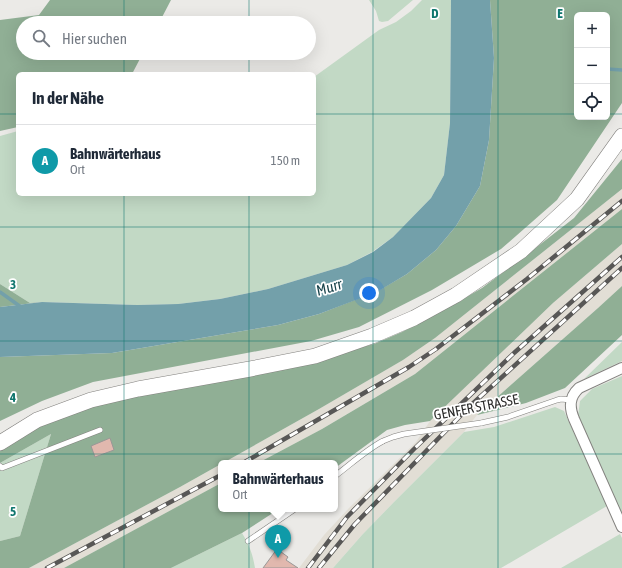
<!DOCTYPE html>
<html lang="de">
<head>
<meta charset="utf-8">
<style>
	body { margin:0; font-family:"Asap Condensed",sans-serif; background:#f6f6f7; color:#1f2937 }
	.controls { position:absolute; right:12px; top:12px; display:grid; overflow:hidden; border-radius:6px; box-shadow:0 4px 16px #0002 }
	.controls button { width:36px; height:36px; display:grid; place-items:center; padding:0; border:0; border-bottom:1px solid #e0e1e3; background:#fff; color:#1f2937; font:20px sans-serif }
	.you { position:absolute; left:369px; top:293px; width:14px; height:14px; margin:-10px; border:3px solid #fff; border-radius:50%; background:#1a73e8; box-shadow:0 0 0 6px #1a73e833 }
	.badge { display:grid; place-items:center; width:26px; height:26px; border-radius:50%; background:#8b510b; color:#fff; font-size:13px; font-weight:700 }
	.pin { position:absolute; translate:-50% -33px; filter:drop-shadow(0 1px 2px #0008) }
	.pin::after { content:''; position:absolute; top:21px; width:14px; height:12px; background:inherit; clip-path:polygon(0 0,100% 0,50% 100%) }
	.popup { position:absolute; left:218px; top:460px; width:120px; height:52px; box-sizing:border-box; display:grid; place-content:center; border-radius:6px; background:#fff; filter:drop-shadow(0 1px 3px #0005); font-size:13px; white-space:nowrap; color:#747a83 }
	.popup b { font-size:15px; color:#1f2937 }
	.popup::after { content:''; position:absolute; left:50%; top:100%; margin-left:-8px; border:8px solid transparent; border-top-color:#fff }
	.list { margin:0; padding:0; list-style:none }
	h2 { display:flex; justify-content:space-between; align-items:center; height:52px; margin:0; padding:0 16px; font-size:17px }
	h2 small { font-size:13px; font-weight:400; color:#747a83 }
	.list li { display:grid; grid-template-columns:26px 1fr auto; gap:12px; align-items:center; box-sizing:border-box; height:72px; padding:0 16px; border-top:1px solid #e0e1e3 }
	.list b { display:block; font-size:15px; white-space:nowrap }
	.list p { margin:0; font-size:13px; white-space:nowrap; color:#747a83 }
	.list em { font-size:13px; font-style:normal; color:#747a83 }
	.icon { flex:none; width:22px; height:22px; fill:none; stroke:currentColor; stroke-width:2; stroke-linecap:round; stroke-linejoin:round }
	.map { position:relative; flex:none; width:622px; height:568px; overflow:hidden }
	.search { position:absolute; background:#fff; box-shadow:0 4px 16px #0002; left:16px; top:16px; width:300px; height:44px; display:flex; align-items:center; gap:10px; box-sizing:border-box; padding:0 14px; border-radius:22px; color:#747a83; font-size:15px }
	.panel { position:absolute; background:#fff; box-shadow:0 4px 16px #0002; left:16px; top:72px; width:300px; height:124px; border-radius:6px }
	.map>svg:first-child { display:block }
	.built { fill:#e2ded5 }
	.green { fill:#c2d9c5 }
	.forest { fill:#90af95; fill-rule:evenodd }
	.water { fill:#73a0aa }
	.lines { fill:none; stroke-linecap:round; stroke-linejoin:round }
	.stream { stroke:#73a0aa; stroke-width:3.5 }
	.building { fill:#e1b8ae; stroke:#9a9796 }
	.lane-casing { stroke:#83827f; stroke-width:6 }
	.street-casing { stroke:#83827f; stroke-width:12 }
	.secondary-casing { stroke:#83827f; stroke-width:16 }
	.lane { stroke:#fff; stroke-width:5 }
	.street { stroke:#fff; stroke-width:10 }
	.secondary { stroke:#fff; stroke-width:15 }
	.rail-casing { stroke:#585756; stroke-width:4.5 }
	.rail { stroke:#fff; stroke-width:3; stroke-dasharray:9; stroke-linecap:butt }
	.lane-bridge-casing { stroke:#83827f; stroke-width:6; stroke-linecap:butt }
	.lane-bridge { stroke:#fff; stroke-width:5 }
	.grid { fill:none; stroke:#0f766e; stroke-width:1; stroke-opacity:0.55 }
	.labels { text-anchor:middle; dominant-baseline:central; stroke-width:3.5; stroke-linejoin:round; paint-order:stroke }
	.street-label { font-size:14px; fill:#2c2c2b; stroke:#fff }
	.water-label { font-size:15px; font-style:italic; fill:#17424a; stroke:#fff }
	.grid-label { font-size:13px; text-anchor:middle; font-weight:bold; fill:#0f766e; stroke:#fff; stroke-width:3.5; stroke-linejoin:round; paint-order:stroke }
</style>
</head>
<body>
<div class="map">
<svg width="622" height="568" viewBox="0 0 622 568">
	<rect width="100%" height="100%" fill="#ebeae7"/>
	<path class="built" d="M 622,189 L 622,209 L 415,374 L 322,429 L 258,463 L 223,463 L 319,409 L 403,360 L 435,338 Z
		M 622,244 L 622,286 L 598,308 L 477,415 L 464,432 L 394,502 L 362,535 L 333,568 L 299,568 L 324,535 L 349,508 L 416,442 L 430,421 L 553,303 Z
		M 221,464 L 221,483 L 64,568 L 29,568 L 180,487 Z"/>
	<path class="green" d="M 369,0 L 413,0 L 388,21 L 382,22 L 379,21 L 376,11 Z
		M 422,0 L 451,0 L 450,123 L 444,175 L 431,198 L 393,237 L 372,252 L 347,265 L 268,289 L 220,299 L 178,304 L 137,305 L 42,302 L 30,303 L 0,284 L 0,136 L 18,131 L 18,194 L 314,194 L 314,77 L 379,30 L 396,22 L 411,11 Z
		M 622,342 L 622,361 L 584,379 Z
		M 622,376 L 622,516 L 578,416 L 580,401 L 592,389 Z
		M 555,407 L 564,411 L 607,506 L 501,568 L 333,568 L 362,535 L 394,502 L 464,432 L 494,427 Z
		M 51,434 L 20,536 L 0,541 L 0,463 Z
		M 242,533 C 249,544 253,555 255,568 L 171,568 Z
		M 620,534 L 622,538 L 622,568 L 561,568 Z"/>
	<path class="forest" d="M 50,0 L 171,0 L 159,23 L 23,23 L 23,53 L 143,53 L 132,74 L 18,74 L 18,127 L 0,131 L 0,20 L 39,15 Z
		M 490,0 L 622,0 L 622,103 L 557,200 L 501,249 L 432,290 L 359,327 L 311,341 L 93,382 L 42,401 L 0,421 L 0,357 L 112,353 L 278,325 L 319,314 L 378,291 L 407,274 L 436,250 L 456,226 L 480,186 L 489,140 L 494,58 ZM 577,15 L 607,15 L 607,117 L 577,117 Z
		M 622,159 L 622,189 L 435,338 L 403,360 L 319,409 L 223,463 L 221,463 L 221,464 L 180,487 L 29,568 L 0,568 L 0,541 L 20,536 L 51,434 L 0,463 L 0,449 L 39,426 L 94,405 L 318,359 L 374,344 L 402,332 L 456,303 L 482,288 L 524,257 L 574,218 Z
		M 622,209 L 622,244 L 553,303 L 430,421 L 405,425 L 387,430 L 335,468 L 335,463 L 258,463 L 322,429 L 415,374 Z
		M 0,284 L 30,303 L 42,302 L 0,307 Z
		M 622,286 L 622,335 L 565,388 L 526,403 L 477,415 L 598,308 Z
		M 221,483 L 221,509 L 279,509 L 242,533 L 171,568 L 64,568 Z"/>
	<path class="water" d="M 451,0 L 490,0 L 494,58 L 489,140 L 480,186 L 456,226 L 436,250 L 407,274 L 377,292 L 319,314 L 278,325 L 112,353 L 0,357 L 0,307 L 42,302 L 137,305 L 178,304 L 220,299 L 268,289 L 347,265 L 373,252 L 393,237 L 431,198 L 444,175 L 450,123 Z"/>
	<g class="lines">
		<path class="stream" d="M 607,69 L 622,70
			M 0,292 L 21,307"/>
	</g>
	<path class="building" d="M 110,438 L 114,450 L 95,457 L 91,446 Z
		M 279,530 L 288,536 L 279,548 L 270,542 Z
		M 277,549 L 288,557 L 286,560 L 298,568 L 263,568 Z"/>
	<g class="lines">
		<defs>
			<path id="lane" d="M 481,423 L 508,417 L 557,400 L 561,399 L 571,400
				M 0,466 L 2,468 L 100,430
				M 335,476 C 351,464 366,450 383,441
				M 248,541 L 295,509"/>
			<path id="street" d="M 622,368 L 579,388 C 569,397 569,407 574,419 L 622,527"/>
			<path id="secondary" d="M 0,443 L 37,420 L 91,400 L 138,389 L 250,369 L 315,356 L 372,336 L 414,318 L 456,295 L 521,251 L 577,199 L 622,136"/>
		</defs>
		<use href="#lane" class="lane-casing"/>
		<use href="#street" class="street-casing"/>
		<use href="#secondary" class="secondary-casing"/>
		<use href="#lane" class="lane"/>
		<use href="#street" class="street"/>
		<use href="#secondary" class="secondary"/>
		<defs>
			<path id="rail" d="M 243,463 L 409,367 L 436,349 L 527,279 L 622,201
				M 47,568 L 221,475
				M 308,568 L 347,517 L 414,449 L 514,353 L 622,257
				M 319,568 L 355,524 L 470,406 L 622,268"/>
		</defs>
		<use href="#rail" class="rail-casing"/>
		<use href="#rail" class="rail"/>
		<defs>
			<path id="lane-bridge" d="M 383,441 L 393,437 L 404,434 L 481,423"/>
		</defs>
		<use href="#lane-bridge" class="lane-bridge-casing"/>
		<use href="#lane-bridge" class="lane-bridge"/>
	</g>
	<path class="grid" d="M 124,0 L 124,23M 249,0 L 249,23M 373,0 L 373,568M 498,0 L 498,568M 124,53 L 124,74M 249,53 L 249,74M 0,114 L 18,114M 314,114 L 577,114M 607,114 L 622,114M 124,194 L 124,568M 249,194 L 249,568M 0,227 L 622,227M 0,341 L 622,341M 0,454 L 622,454"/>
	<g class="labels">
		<g class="street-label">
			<text transform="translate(476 407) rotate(-11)">GENFER STRASSE</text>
		</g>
		<g class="water-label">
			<text transform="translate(329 287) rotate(-17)">Murr</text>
		</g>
	</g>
	<g class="grid-label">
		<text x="435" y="18">D</text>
		<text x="560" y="18">E</text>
		<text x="13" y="289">3</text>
		<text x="13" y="402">4</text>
		<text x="13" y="516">5</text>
	</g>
</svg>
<div class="controls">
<button>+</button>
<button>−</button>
<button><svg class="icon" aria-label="locate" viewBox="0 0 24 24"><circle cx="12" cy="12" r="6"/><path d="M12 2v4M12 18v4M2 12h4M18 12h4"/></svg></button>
</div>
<div class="you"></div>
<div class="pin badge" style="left:278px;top:558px;background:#0f9aa8">A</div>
<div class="popup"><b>Bahnwärterhaus</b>Ort</div>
<div class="search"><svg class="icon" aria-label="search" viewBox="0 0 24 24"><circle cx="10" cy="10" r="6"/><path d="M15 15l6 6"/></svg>Hier suchen</div>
<section class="panel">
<h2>In der Nähe<small></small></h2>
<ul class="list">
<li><span class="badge" style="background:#0f9aa8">A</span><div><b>Bahnwärterhaus</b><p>Ort</p></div><em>150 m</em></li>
</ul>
</section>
</div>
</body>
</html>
